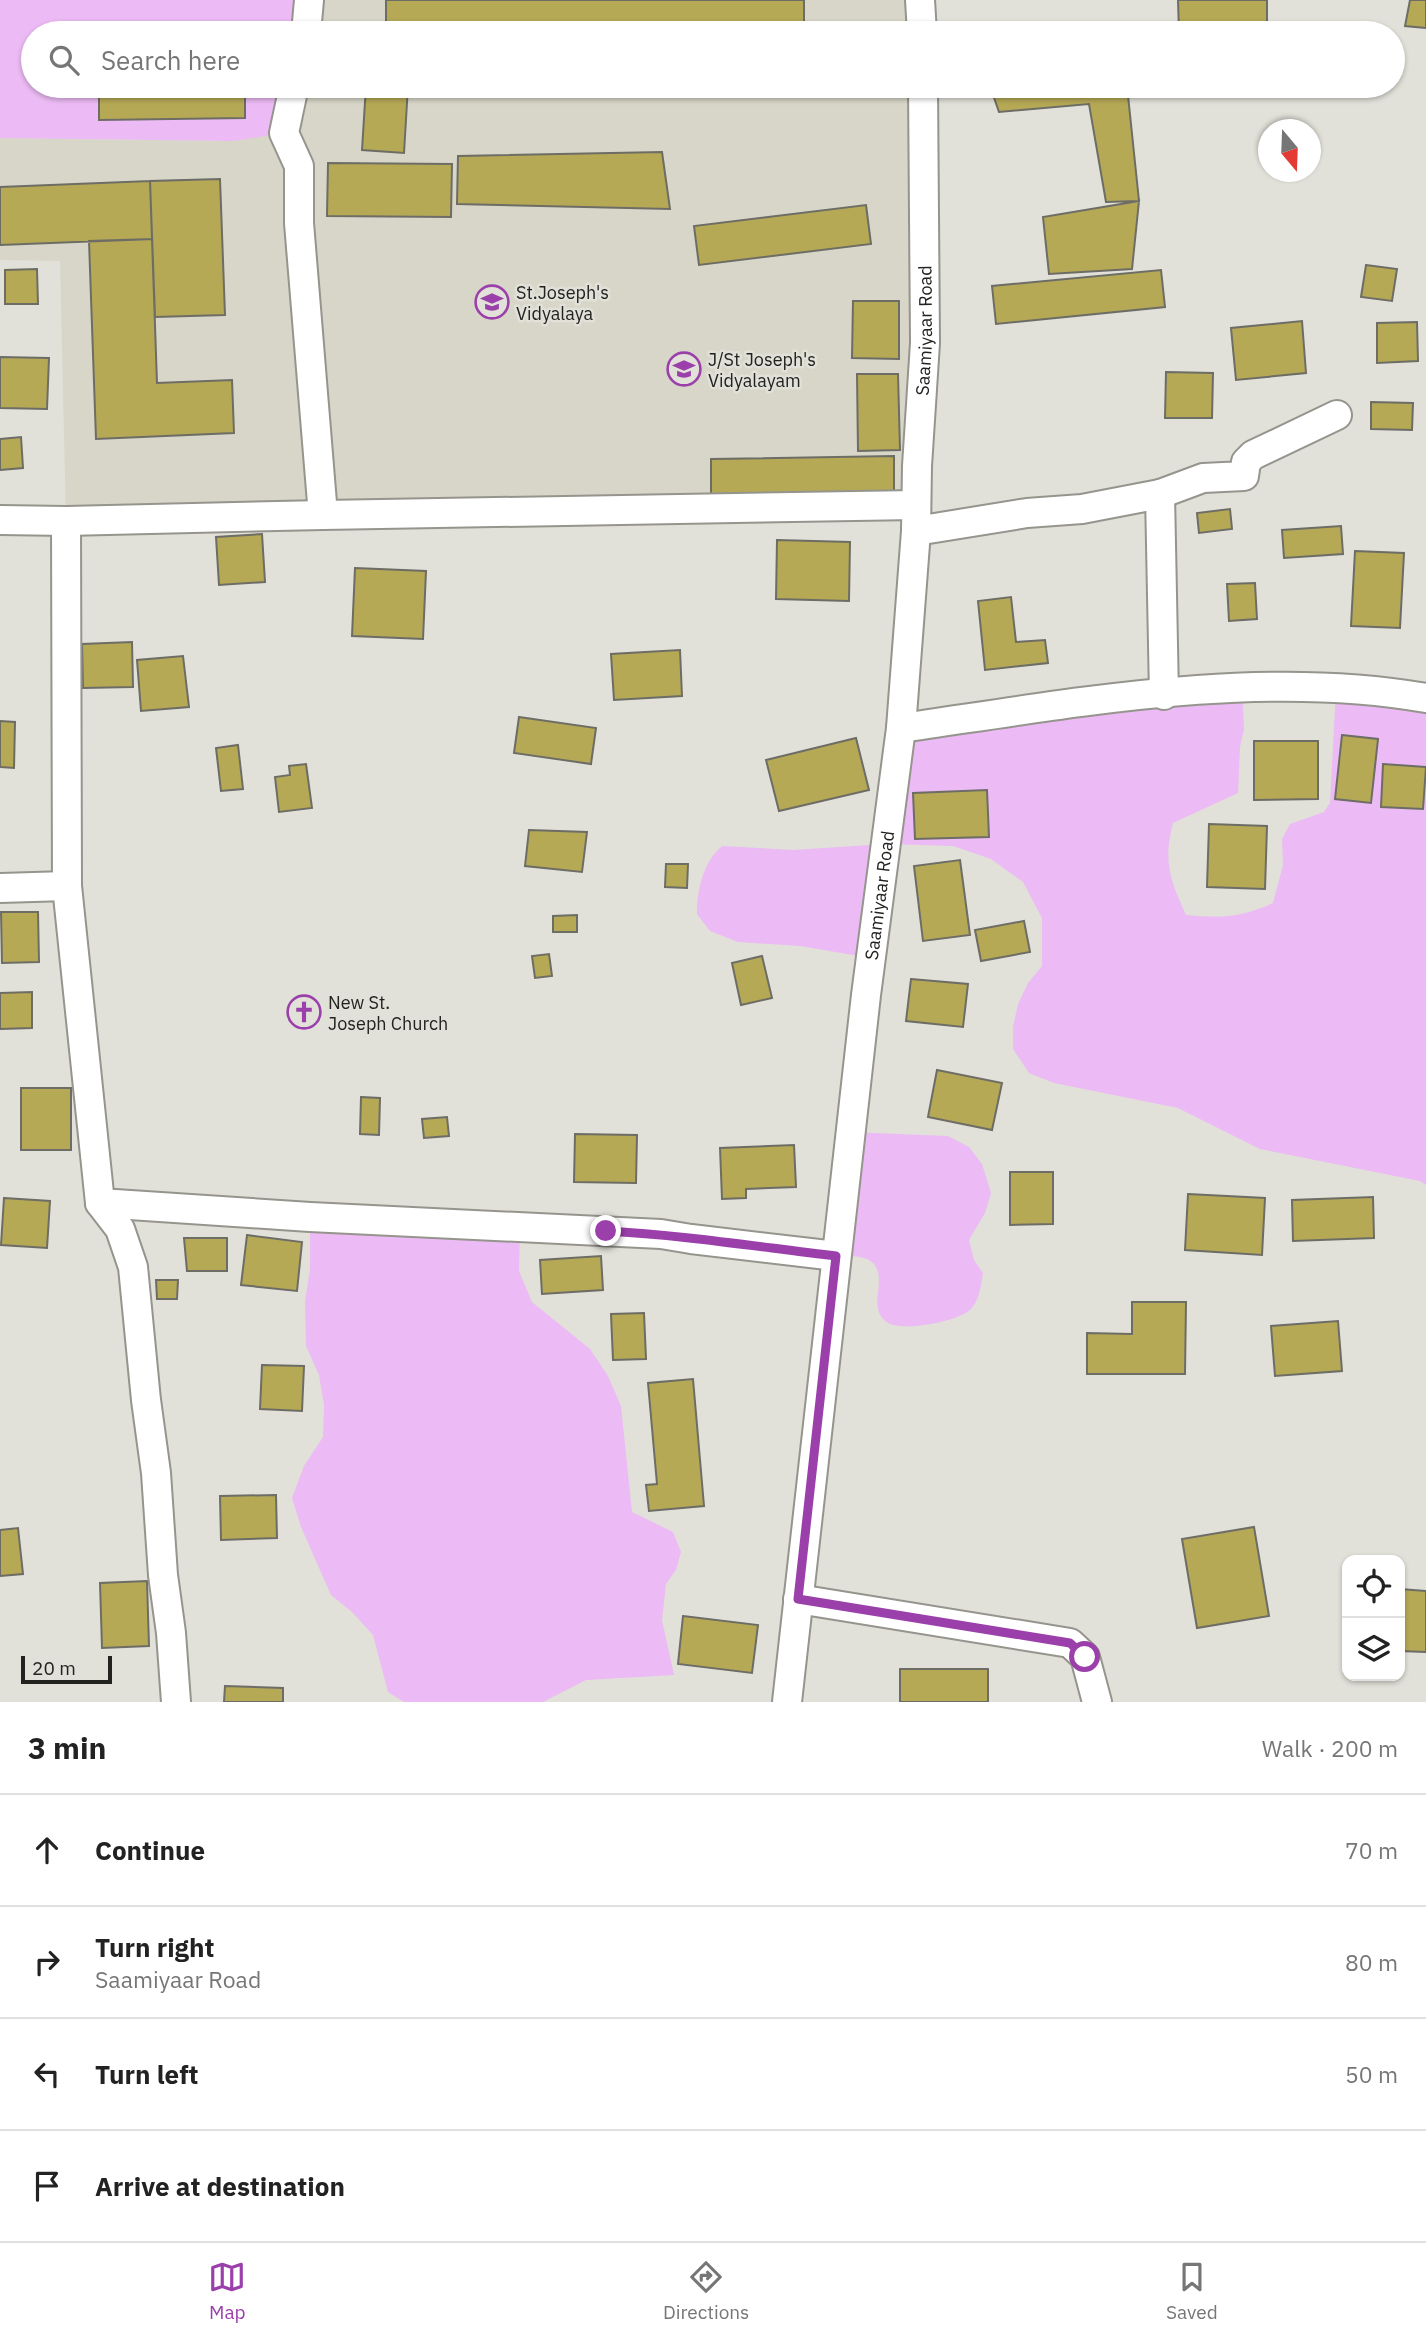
<!DOCTYPE html>
<html lang="en">
<head>
<meta charset="utf-8">
<style>
	body { margin:0; font-family:"IBM Plex Sans",sans-serif; background:#f2f2f2; color:#222 }
	.controls { position:absolute; right:21px; bottom:21px; display:grid; overflow:hidden; border-radius:14px; box-shadow:0 2px 5px #0004 }
	.controls button { width:63px; height:63px; display:grid; place-items:center; padding:0; border:0; border-bottom:2px solid #e0e0e0; background:#fff; color:#222; font:35px sans-serif }
	.compass { position:absolute; left:1258px; top:119px; width:63px; height:63px; border-radius:50%; background:#fff; box-shadow:0 2px 5px #0004; rotate:161deg }
	.scale { position:absolute; left:21px; bottom:18px; width:91px; box-sizing:border-box; padding-left:7px; border:4px solid #22221f; border-top:0; font-size:19px; line-height:24px; white-space:nowrap; color:#22221f; -webkit-text-stroke:5px #e1e1d9; paint-order:stroke }
	.stop { position:absolute; width:21px; height:21px; margin:-16px; border:5px solid #9b40ab; border-radius:50%; background:#fff }
	.stop.end { background:#9b40ab; border-color:#fff; box-shadow:0 2px 7px #0008 }
	.list { margin:0; padding:0; list-style:none }
	h2 { display:flex; justify-content:space-between; align-items:center; height:91px; margin:0; padding:0 28px; font-size:30px }
	h2 small { font-size:23px; font-weight:400; color:#767676 }
	.list li { display:grid; grid-template-columns:46px 1fr auto; gap:21px; align-items:center; box-sizing:border-box; height:112px; padding:0 28px; border-top:2px solid #e0e0e0 }
	.list b { display:block; font-size:26px; white-space:nowrap }
	.list p { margin:0; font-size:23px; white-space:nowrap; color:#767676 }
	.list em { font-size:23px; font-style:normal; color:#767676 }
	.icon { flex:none; width:38px; height:38px; fill:none; stroke:currentColor; stroke-width:2; stroke-linecap:round; stroke-linejoin:round }
	.map { position:relative; flex:none; width:1426px; height:1702px; overflow:hidden }
	.search { position:absolute; background:#fff; box-shadow:0 2px 5px #0004; left:21px; right:21px; top:21px; height:77px; display:flex; align-items:center; gap:18px; box-sizing:border-box; padding:0 24px; border-radius:38px; color:#767676; font-size:26px }
	.sheet { height:539px; background:#fff }
	nav { display:flex; justify-content:space-around; align-items:center; box-sizing:border-box; height:98px; border-top:2px solid #e0e0e0; background:#fff; font-size:19px; color:#767676 }
	nav a { display:grid; justify-items:center; gap:4px }
	nav .on { color:#9b40ab }
	.map>svg:first-child { display:block }
	.built { fill:#d8d6c8 }
	.green { fill:#ecbaf4 }
	.building { fill:#b5a956; stroke:#6d6d66; stroke-width:2 }
	.lines { fill:none; stroke-linecap:round; stroke-linejoin:round }
	.minor-casing { stroke:#95948d; stroke-width:32 }
	.minor { stroke:#fff; stroke-width:28 }
	.route { stroke:#9b40ab; stroke-width:9 }
	.labels { text-anchor:middle; dominant-baseline:central; stroke-width:5; stroke-linejoin:round; paint-order:stroke }
	.poi-label { font-size:18px; fill:#22221f; stroke:#e1e1d9; text-anchor:start }
	.street-label { font-size:18px; fill:#22221f; stroke:#e1e1d9 }
</style>
</head>
<body>
<div class="map">
<svg width="1426" height="1702" viewBox="0 0 1426 1702">
	<rect width="100%" height="100%" fill="#e1e1d9"/>
	<path class="built" d="M 309,0 L 920,0 L 922,33 L 306,33 Z
		M 294,86 L 923,86 L 916,505 L 66,521 L 60,261 L 0,260 L 0,138 L 233,141 Z"/>
	<path class="green" d="M 0,0 L 309,0 L 306,33 L 33,33 L 33,86 L 294,86 L 284,133 L 233,141 L 0,138 Z
		M 1242,688 L 1244,729 L 1240,747 L 1238,793 L 1173,823 C 1163,862 1170,880 1186,915 C 1223,918 1239,918 1273,903 L 1283,865 L 1282,839 L 1290,824 L 1324,812 L 1330,803 L 1336,689 L 1426,698 L 1426,1185 L 1420,1181 L 1260,1149 L 1178,1108 L 1054,1083 L 1029,1073 L 1013,1049 L 1013,1027 L 1018,1004 L 1028,983 L 1042,966 L 1042,918 L 1023,882 L 991,859 L 953,846 L 886,844 L 871,958 L 800,946 L 738,942 L 710,931 L 697,914 C 697,890 703,862 722,846 L 793,850 L 885,844 L 901,728 Z
		M 850,1132 L 948,1136 L 969,1147 L 982,1164 L 991,1193 L 985,1213 L 969,1240 L 974,1260 L 983,1273 C 981,1285 980,1299 971,1309 C 960,1321 904,1332 888,1323 C 865,1308 889,1280 873,1263 C 863,1254 848,1257 836,1256 Z
		M 310,1217 L 520,1228 L 519,1271 L 532,1302 L 590,1349 L 608,1376 L 621,1406 L 632,1512 L 673,1532 L 681,1552 L 676,1570 L 666,1584 L 662,1620 L 674,1675 L 586,1680 L 543,1702 L 404,1702 L 388,1692 L 373,1635 L 352,1612 L 331,1595 L 301,1527 L 292,1498 L 304,1466 L 323,1437 L 324,1405 L 319,1375 L 306,1346 L 305,1302 L 310,1269 Z"/>
	<path class="building" d="M 386,0 L 804,0 L 804,33 L 386,33 Z
		M 1178,0 L 1267,0 L 1267,33 L 1179,33 Z
		M 1410,0 L 1426,0 L 1426,28 L 1405,26 Z
		M 99,86 L 245,86 L 245,118 L 99,120 Z
		M 366,86 L 408,86 L 404,153 L 362,150 Z
		M 990,86 L 1127,86 L 1139,201 L 1106,202 L 1089,104 L 999,112 Z
		M 1179,86 L 1269,86 L 1269,90 L 1179,93 Z
		M 662,152 L 670,209 L 457,204 L 458,156 Z
		M 328,163 L 452,164 L 451,217 L 327,216 Z
		M 220,179 L 225,315 L 155,317 L 150,181 Z
		M 150,181 L 152,239 L 0,245 L 0,187 Z
		M 1139,201 L 1132,269 L 1049,274 L 1043,217 Z
		M 866,205 L 871,244 L 699,265 L 694,226 Z
		M 152,239 L 157,383 L 232,380 L 234,433 L 96,439 L 89,241 Z
		M 1366,265 L 1397,269 L 1392,301 L 1361,297 Z
		M 37,269 L 38,304 L 5,304 L 5,270 Z
		M 1161,270 L 1165,307 L 996,324 L 992,286 Z
		M 853,301 L 899,301 L 899,359 L 852,358 Z
		M 1302,321 L 1306,373 L 1236,380 L 1231,328 Z
		M 1417,322 L 1418,361 L 1377,363 L 1377,323 Z
		M 0,357 L 49,358 L 47,409 L 0,408 Z
		M 1166,372 L 1213,373 L 1212,418 L 1165,418 Z
		M 857,374 L 898,374 L 900,450 L 858,451 Z
		M 1371,402 L 1413,403 L 1412,430 L 1371,429 Z
		M 21,437 L 23,468 L 0,470 L 0,439 Z
		M 894,456 L 894,496 L 711,499 L 711,459 Z
		M 1230,509 L 1232,529 L 1199,533 L 1197,513 Z
		M 1341,526 L 1343,554 L 1284,558 L 1282,530 Z
		M 262,534 L 265,582 L 219,585 L 216,537 Z
		M 777,540 L 850,542 L 849,601 L 776,599 Z
		M 1355,551 L 1404,553 L 1400,628 L 1351,626 Z
		M 355,568 L 426,571 L 423,639 L 352,636 Z
		M 1255,583 L 1257,619 L 1229,621 L 1227,584 Z
		M 1011,597 L 1016,642 L 1045,640 L 1048,663 L 985,670 L 978,601 Z
		M 132,642 L 133,687 L 83,688 L 82,644 Z
		M 680,650 L 682,696 L 614,700 L 611,654 Z
		M 183,656 L 189,707 L 141,711 L 137,660 Z
		M 519,717 L 596,728 L 591,764 L 514,753 Z
		M 0,721 L 15,722 L 14,768 L 0,767 Z
		M 1342,735 L 1378,739 L 1371,803 L 1335,799 Z
		M 856,738 L 869,790 L 779,811 L 766,760 Z
		M 1254,741 L 1318,741 L 1318,799 L 1254,800 Z
		M 238,745 L 243,789 L 221,791 L 216,748 Z
		M 306,764 L 312,808 L 279,812 L 275,777 L 290,775 L 289,766 Z
		M 1383,764 L 1426,767 L 1423,809 L 1381,807 Z
		M 987,790 L 989,837 L 915,839 L 913,793 Z
		M 1209,824 L 1267,826 L 1265,889 L 1207,887 Z
		M 529,830 L 587,832 L 582,872 L 525,866 Z
		M 960,860 L 970,935 L 923,941 L 914,866 Z
		M 666,864 L 688,864 L 687,888 L 665,887 Z
		M 1,912 L 38,912 L 39,962 L 2,963 Z
		M 577,915 L 577,932 L 553,932 L 553,916 Z
		M 1024,921 L 1030,952 L 981,961 L 975,930 Z
		M 549,954 L 552,976 L 535,978 L 532,956 Z
		M 762,956 L 772,998 L 741,1005 L 732,963 Z
		M 911,979 L 968,984 L 963,1027 L 906,1021 Z
		M 32,992 L 32,1028 L 0,1029 L 0,993 Z
		M 937,1070 L 1002,1083 L 992,1130 L 928,1117 Z
		M 21,1088 L 71,1088 L 71,1150 L 21,1150 Z
		M 361,1097 L 380,1098 L 379,1135 L 360,1134 Z
		M 447,1117 L 449,1136 L 424,1138 L 422,1119 Z
		M 575,1134 L 637,1135 L 636,1183 L 574,1182 Z
		M 794,1145 L 796,1187 L 746,1189 L 746,1198 L 722,1199 L 720,1148 Z
		M 1010,1172 L 1053,1172 L 1053,1224 L 1010,1225 Z
		M 1188,1194 L 1265,1198 L 1262,1255 L 1185,1250 Z
		M 1373,1197 L 1374,1238 L 1293,1241 L 1292,1200 Z
		M 4,1198 L 50,1201 L 47,1248 L 1,1245 Z
		M 247,1235 L 302,1242 L 297,1291 L 241,1285 Z
		M 184,1238 L 227,1238 L 227,1271 L 187,1271 Z
		M 601,1256 L 603,1290 L 542,1294 L 540,1260 Z
		M 156,1280 L 178,1280 L 177,1299 L 157,1299 Z
		M 1132,1302 L 1186,1302 L 1185,1374 L 1087,1374 L 1087,1333 L 1132,1334 Z
		M 644,1313 L 646,1359 L 613,1360 L 611,1314 Z
		M 1338,1321 L 1342,1371 L 1275,1376 L 1271,1326 Z
		M 262,1365 L 304,1366 L 302,1411 L 260,1409 Z
		M 693,1379 L 704,1506 L 649,1511 L 646,1485 L 657,1484 L 648,1383 Z
		M 276,1495 L 277,1538 L 221,1540 L 220,1496 Z
		M 1254,1527 L 1269,1616 L 1197,1628 L 1182,1539 Z
		M 18,1528 L 23,1574 L 0,1576 L 0,1530 Z
		M 147,1581 L 149,1646 L 102,1648 L 100,1583 Z
		M 1400,1589 L 1426,1591 L 1426,1652 L 1400,1651 Z
		M 683,1616 L 758,1625 L 752,1673 L 678,1664 Z
		M 900,1669 L 988,1669 L 988,1702 L 900,1702 Z
		M 225,1686 L 283,1688 L 283,1702 L 224,1702 Z"/>
	<g class="lines">
		<defs>
			<g id="minor">
				<path d="M 920,0 L 922,33"/>
				<path d="M 306,33 L 309,0"/>
				<path d="M 294,86 L 284,133 L 299,166 L 299,223 L 323,515"/>
				<path d="M 1160,494 L 1164,695"/>
				<path d="M 0,520 L 66,521 L 323,515 L 916,505"/>
				<path d="M 66,521 L 67,886 L 100,1203 L 310,1217 L 661,1234 L 691,1239 L 836,1256"/>
				<path d="M 916,531 L 1027,513 L 1082,509 L 1160,494 L 1203,478 L 1244,476 L 1246,462 L 1253,455 L 1337,415"/>
				<path d="M 901,728 C 1070,704 1256,668 1426,698"/>
				<path d="M 0,888 L 67,886"/>
				<path d="M 100,1203 L 120,1229 L 133,1267 L 146,1400 L 156,1473 L 163,1575 L 171,1633 L 176,1702"/>
				<path d="M 798,1599 L 1070,1643 L 1085,1657 L 1097,1702"/>
				<path id="s1" d="M 787,1702 L 866,995 L 901,728 L 916,531 L 917,466 L 925,343 L 923,86"/>
			</g>
		</defs>
		<use href="#minor" class="minor-casing"/>
		<use href="#minor" class="minor"/>
	</g>
	<g class="lines">
		<path class="route" d="M 606,1231 C 683,1235 759,1247 836,1256 L 798,1599 L 1070,1643 L 1085,1657"/>
	</g>
	<defs>
		<symbol id="school-ring" viewBox="-11 -11 22 22"><circle r="9.5" fill="#e1e1d9" stroke="#9b40ab" stroke-width="1.5"/><path d="M0-5L7-2L0 1L-7-2ZM-4 1L0 2.5L4 1V4Q0 6-4 4Z" fill="#9b40ab"/></symbol>
		<symbol id="church-ring" viewBox="-11 -11 22 22"><circle r="9.5" fill="#e1e1d9" stroke="#9b40ab" stroke-width="1.5"/><path d="M-1.2-6h2.4v3.5h3.3v2.4h-3.3V6h-2.4V-.1h-3.3v-2.4h3.3Z" fill="#9b40ab"/></symbol>
	</defs>
	<g fill-rule="evenodd">
		<use href="#school-ring" x="473" y="283" width="38" height="38"/>
		<use href="#school-ring" x="665" y="350" width="38" height="38"/>
		<use href="#church-ring" x="285" y="993" width="38" height="38"/>
	</g>
	<g class="labels">
		<g class="poi-label">
			<text x="516" y="292">St.Joseph's<tspan x="516" dy="21">Vidyalaya</tspan></text>
			<text x="708" y="359">J/St Joseph's<tspan x="708" dy="21">Vidyalayam</tspan></text>
			<text x="328" y="1002">New St.<tspan x="328" dy="21">Joseph Church</tspan></text>
		</g>
		<g class="street-label">
			<text stroke="none"><textPath href="#s1" startOffset="1379">Saamiyaar Road</textPath></text>
			<text stroke="none"><textPath href="#s1" startOffset="812">Saamiyaar Road</textPath></text>
		</g>
	</g>
</svg>
<div class="controls">
<button><svg class="icon" aria-label="locate" viewBox="0 0 24 24"><circle cx="12" cy="12" r="6"/><path d="M12 2v4M12 18v4M2 12h4M18 12h4"/></svg></button>
<button><svg class="icon" aria-label="layers" viewBox="0 0 24 24"><path d="M12 4l9 5-9 5-9-5zM3 14l9 5 9-5"/></svg></button>
</div>
<svg class="compass" viewBox="-18 -18 36 36"><path d="M0-13l5 13h-10z" fill="#e53935"/><path d="M0 13l5-13h-10z" fill="#767676"/></svg>
<div class="scale">20 m</div>
<div class="stop" style="left:1085px;top:1657px"></div>
<div class="stop end" style="left:606px;top:1231px"></div>
<div class="search"><svg class="icon" aria-label="search" viewBox="0 0 24 24"><circle cx="10" cy="10" r="6"/><path d="M15 15l6 6"/></svg>Search here</div>
</div>
<section class="sheet">
<h2>3 min<small>Walk · 200 m</small></h2>
<ul class="list">
<li><svg class="icon" aria-label="ahead" viewBox="0 0 24 24"><path d="M12 20V5M6 11l6-6 6 6"/></svg><div><b>Continue</b></div><em>70 m</em></li>
<li><svg class="icon" aria-label="right" viewBox="0 0 24 24"><path d="M7 20v-9h11M14 6l5 5-5 5"/></svg><div><b>Turn right</b><p>Saamiyaar Road</p></div><em>80 m</em></li>
<li><svg class="icon" aria-label="left" viewBox="0 0 24 24"><path d="M17 20v-9H6M10 6l-5 5 5 5"/></svg><div><b>Turn left</b></div><em>50 m</em></li>
<li><svg class="icon" aria-label="arrive" viewBox="0 0 24 24"><path d="M6 21V4h12l-3 4 3 4H6"/></svg><div><b>Arrive at destination</b></div></li>
</ul>
</section>
<nav>
<a class="on"><svg class="icon" aria-label="map" viewBox="0 0 24 24"><path d="M3 6l6-2 6 2 6-2v14l-6 2-6-2-6 2zM9 4v14M15 6v14"/></svg>Map</a>
<a><svg class="icon" aria-label="directions" viewBox="0 0 24 24"><path d="M12 3l9 9-9 9-9-9zM9 14v-3h6M13 9l2 2-2 2"/></svg>Directions</a>
<a><svg class="icon" aria-label="saved" viewBox="0 0 24 24"><path d="M7 4h10v16l-5-4-5 4z"/></svg>Saved</a>
</nav>
</body>
</html>
